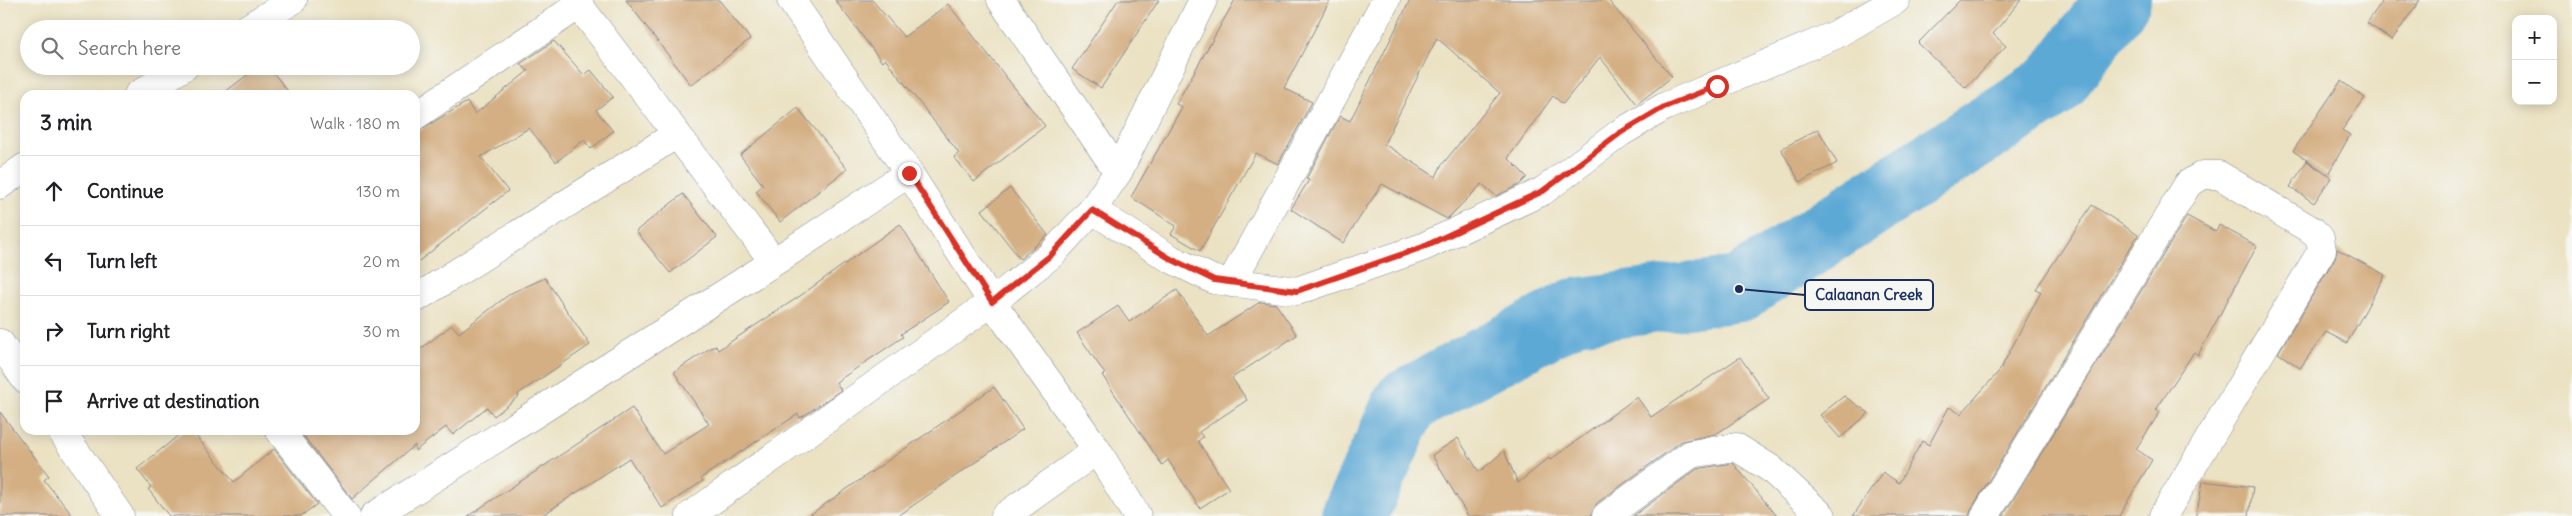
<!DOCTYPE html>
<html lang="en">
<head>
<meta charset="utf-8">
<style>
	body { margin:0; font-family:Delius,sans-serif; background:#f6f6f6; color:#202124 }
	.controls { position:absolute; right:15px; top:15px; display:grid; overflow:hidden; border-radius:10px; box-shadow:0 2px 12px #0003 }
	.controls button { width:45px; height:45px; display:grid; place-items:center; padding:0; border:0; border-bottom:1px solid #e0e0e0; background:#fff; color:#202124; font:25px sans-serif }
	.stop { position:absolute; width:15px; height:15px; margin:-11px; border:4px solid #d93025; border-radius:50%; background:#fff }
	.stop.end { background:#d93025; border-color:#fff; box-shadow:0 1px 5px #0008 }
	.list { margin:0; padding:0; list-style:none }
	h2 { display:flex; justify-content:space-between; align-items:center; height:65px; margin:0; padding:0 20px; font-size:21px }
	h2 small { font-size:16px; font-weight:400; color:#757577 }
	.list li { display:grid; grid-template-columns:32px 1fr auto; gap:15px; align-items:center; box-sizing:border-box; height:70px; padding:0 20px; border-top:1px solid #e0e0e0 }
	.list b { display:block; font-size:19px; white-space:nowrap }
	.list em { font-size:16px; font-style:normal; color:#757577 }
	.icon { flex:none; width:28px; height:28px; fill:none; stroke:currentColor; stroke-width:2; stroke-linecap:round; stroke-linejoin:round }
	.map { position:relative; flex:none; width:2572px; height:516px; overflow:hidden }
	.search { position:absolute; background:#fff; box-shadow:0 2px 12px #0003; left:20px; top:20px; width:400px; height:55px; display:flex; align-items:center; gap:12px; box-sizing:border-box; padding:0 18px; border-radius:28px; color:#757577; font-size:19px }
	.panel { position:absolute; background:#fff; box-shadow:0 2px 12px #0003; left:20px; top:90px; width:400px; height:345px; border-radius:15px }
	.map>svg:first-child { display:block }
	.lines { fill:none; stroke-linecap:round; stroke-linejoin:round }
	.river { stroke:#5da9d6; stroke-width:66 }
	.building { fill:#d4af83; fill-rule:evenodd }
	.minor-casing { stroke:#838890; stroke-width:29 }
	.tertiary-casing { stroke:#838890; stroke-width:29 }
	.minor { stroke:#fff; stroke-width:28 }
	.tertiary { stroke:#fff; stroke-width:28 }
	.route { stroke:#d93025; stroke-width:6 }
	.leader { fill:none; stroke:#1b2f5e; stroke-width:2 }
	.callout-dot { fill:#1b2f5e; stroke:#f6f6f2; stroke-width:2 }
	.callout { fill:#f6f6f2; stroke:#1b2f5e; stroke-width:2 }
	.callout-label { font-size:15px; text-anchor:middle; font-weight:bold; fill:#1b2f5e }
</style>
</head>
<body>
<div class="map">
<svg width="2572" height="516" viewBox="0 0 2572 516">
	<rect width="100%" height="100%" fill="#f6f6f2"/>
	<filter id="ink" filterUnits="userSpaceOnUse"><feTurbulence type="fractalNoise" baseFrequency=".02" numOctaves="2"/><feDisplacementMap in="SourceGraphic" scale="10" xChannelSelector="R" yChannelSelector="G"/><feConvolveMatrix kernelMatrix="1 2 1 2 8 2 1 2 1" color-interpolation-filters="sRGB"/></filter>
	<filter id="wash" filterUnits="userSpaceOnUse"><feTurbulence type="fractalNoise" baseFrequency=".0096" numOctaves="4" result="noise"/><feDisplacementMap in="SourceGraphic" scale="20" xChannelSelector="R" yChannelSelector="G"/><feGaussianBlur stdDeviation="1.12" result="paint"/><feColorMatrix in="noise" values="0 0 0 0 0 0 0 0 0 0 0 0 0 0 0 0 0 1.4 0 .05"/><feComposite in="paint" operator="in"/></filter>
	<g filter="url(#wash)">
		<rect width="100%" height="100%" fill="#ebe2c3"/>
		<g class="lines">
			<path class="river" d="M 1354,516 L 1406,402 L 1575,311 L 1739,289 L 2054,85 L 2118,0"/>
		</g>
		<g id="blocks">
			<path class="building" d="M 626,0 L 719,0 L 750,39 L 691,85 Z
				M 835,0 L 872,0 L 904,37 L 948,4 L 1045,126 L 974,182 L 954,157 L 959,153 L 885,59 L 882,62 Z
				M 1118,0 L 1159,0 L 1101,88 L 1072,69 Z
				M 1235,0 L 1330,0 L 1284,88 L 1312,102 L 1278,164 L 1256,153 L 1200,251 L 1171,234 L 1176,226 L 1131,197 L 1182,107 L 1176,104 Z
				M 1410,0 L 1608,0 L 1672,77 L 1637,104 L 1600,57 L 1563,104 L 1553,96 L 1508,158 L 1527,177 L 1519,185 L 1496,196 L 1482,184 L 1447,219 L 1382,184 L 1343,243 L 1291,209 L 1309,180 L 1306,179 L 1340,116 L 1350,121 ZM 1437,38 L 1500,93 L 1441,166 L 1436,177 L 1384,144 Z
				M 1960,0 L 2021,0 L 1993,34 L 2006,46 L 1966,88 L 1918,43 Z
				M 2383,0 L 2420,0 L 2392,40 L 2367,23 Z
				M 554,41 L 584,75 L 591,70 L 613,97 L 596,110 L 613,131 L 591,149 L 584,140 L 556,162 L 529,128 L 481,157 L 508,191 L 415,264 L 415,133 L 467,102 L 475,114 L 528,71 L 520,64 Z
				M 259,66 L 268,66 L 291,95 L 221,95 Z
				M 2341,81 L 2365,98 L 2342,130 L 2350,135 L 2328,174 L 2293,151 Z
				M 798,108 L 847,169 L 780,222 L 756,191 L 763,185 L 740,155 Z
				M 1818,129 L 1837,163 L 1800,182 L 1781,149 Z
				M 2307,161 L 2331,178 L 2314,203 L 2290,187 Z
				M 1010,188 L 1048,235 L 1020,259 L 982,210 Z
				M 683,194 L 717,237 L 670,273 L 636,231 Z
				M 2092,205 L 2138,235 L 1972,508 L 1969,516 L 1853,516 L 1883,472 L 1899,483 L 1922,441 L 1929,445 L 1949,407 L 1961,414 L 2000,370 L 2041,292 L 2036,289 Z
				M 2187,216 L 2216,232 L 2219,225 L 2257,246 L 2198,355 L 2194,352 L 2156,410 L 2160,412 L 2136,449 L 2152,460 L 2119,516 L 2003,516 Z
				M 900,224 L 949,302 L 901,334 L 903,337 L 836,382 L 841,390 L 808,413 L 800,418 L 798,414 L 701,478 L 703,481 L 662,508 L 629,458 L 541,516 L 468,516 L 632,408 L 663,454 L 709,424 L 674,372 L 710,348 L 716,346 L 718,350 L 800,296 Z
				M 2337,249 L 2385,275 L 2347,343 L 2326,332 L 2300,368 L 2278,353 L 2335,258 Z
				M 545,278 L 590,345 L 518,394 L 519,396 L 494,416 L 487,407 L 453,435 L 446,427 L 415,451 L 415,445 L 352,499 L 299,430 L 415,430 L 415,353 L 452,325 L 459,333 L 511,293 Z
				M 1177,290 L 1208,336 L 1260,302 L 1276,304 L 1297,335 L 1232,378 L 1247,400 L 1199,432 L 1203,437 L 1198,441 L 1229,489 L 1200,508 L 1168,460 L 1162,465 L 1102,375 L 1105,374 L 1077,333 L 1118,306 L 1129,322 Z
				M 1740,357 L 1769,399 L 1716,434 L 1682,441 L 1597,503 L 1591,516 L 1468,516 L 1432,455 L 1458,438 L 1479,472 L 1504,451 L 1518,483 L 1549,458 L 1550,460 L 1637,397 L 1651,417 Z
				M 994,387 L 1023,429 L 898,516 L 808,516 Z
				M 1844,396 L 1869,413 L 1840,438 L 1820,415 Z
				M 0,412 L 49,476 L 44,480 L 73,516 L 0,516 Z
				M 185,430 L 191,430 L 234,482 L 274,449 L 317,504 L 301,516 L 169,516 L 148,489 L 151,487 L 137,469 Z
				M 1733,463 L 1777,516 L 1633,516 L 1697,469 Z
				M 2203,481 L 2253,487 L 2249,516 L 2196,516 Z"/>
		</g>
	</g>
	<g filter="url(#ink)">
		<use href="#blocks" fill-opacity="0" stroke="#838890" stroke-width="1"/>
		<g class="lines">
			<defs>
				<path id="minor" d="M 575,0 L 774,262
					M 791,0 L 909,173 L 992,302 L 1097,450 L 1137,516
					M 1001,0 L 1118,172
					M 246,29 L 293,0
					M 138,95 L 185,66
					M 415,116 L 579,5
					M 0,185 L 25,167
					M 1092,210 L 1171,259 L 1214,280 L 1297,291 L 1423,247 L 1543,191 L 1620,133 L 1664,107 L 1835,35 L 1896,0
					M 1231,283 L 1386,0
					M 415,299 L 677,134
					M 0,343 L 25,379
					M 61,430 L 120,516
					M 279,430 L 346,516
					M 374,516 L 774,262 L 909,173
					M 1005,516 L 1097,450
					M 1606,516 L 1691,454 L 1736,447 L 1771,469 L 1822,516
					M 1985,516 L 2188,184 L 2203,175 L 2219,175 L 2313,231 L 2320,238 L 2322,250 L 2163,516"/>
				<path id="tertiary" d="M 690,516 L 992,302 L 1051,255 L 1092,210 L 1118,172 L 1203,0"/>
			</defs>
			<use href="#minor" class="minor-casing"/>
			<use href="#tertiary" class="tertiary-casing"/>
			<use href="#minor" class="minor"/>
			<use href="#tertiary" class="tertiary"/>
		</g>
	</g>
	<g class="lines" filter="url(#ink)">
		<path class="route" d="M 909,173 L 992,302 L 1051,255 L 1092,210 L 1171,259 L 1214,280 L 1297,291 L 1423,247 L 1543,191 L 1620,133 L 1664,107 L 1717,86"/>
	</g>
	<path class="leader" d="M1739 289L1805 295"/>
	<circle class="callout-dot" cx="1739" cy="289" r="5"/>
	<rect class="callout" x="1805" y="280" width="128" height="30" rx="5"/>
	<g class="callout-label">
		<text x="1869" y="300">Calaanan Creek</text>
	</g>
</svg>
<div class="controls">
<button>+</button>
<button>−</button>
</div>
<div class="stop" style="left:1717px;top:86px"></div>
<div class="stop end" style="left:909px;top:173px"></div>
<div class="search"><svg class="icon" aria-label="search" viewBox="0 0 24 24"><circle cx="10" cy="10" r="6"/><path d="M15 15l6 6"/></svg>Search here</div>
<section class="panel">
<h2>3 min<small>Walk · 180 m</small></h2>
<ul class="list">
<li><svg class="icon" aria-label="ahead" viewBox="0 0 24 24"><path d="M12 20V5M6 11l6-6 6 6"/></svg><div><b>Continue</b></div><em>130 m</em></li>
<li><svg class="icon" aria-label="left" viewBox="0 0 24 24"><path d="M17 20v-9H6M10 6l-5 5 5 5"/></svg><div><b>Turn left</b></div><em>20 m</em></li>
<li><svg class="icon" aria-label="right" viewBox="0 0 24 24"><path d="M7 20v-9h11M14 6l5 5-5 5"/></svg><div><b>Turn right</b></div><em>30 m</em></li>
<li><svg class="icon" aria-label="arrive" viewBox="0 0 24 24"><path d="M6 21V4h12l-3 4 3 4H6"/></svg><div><b>Arrive at destination</b></div></li>
</ul>
</section>
</div>
</body>
</html>
